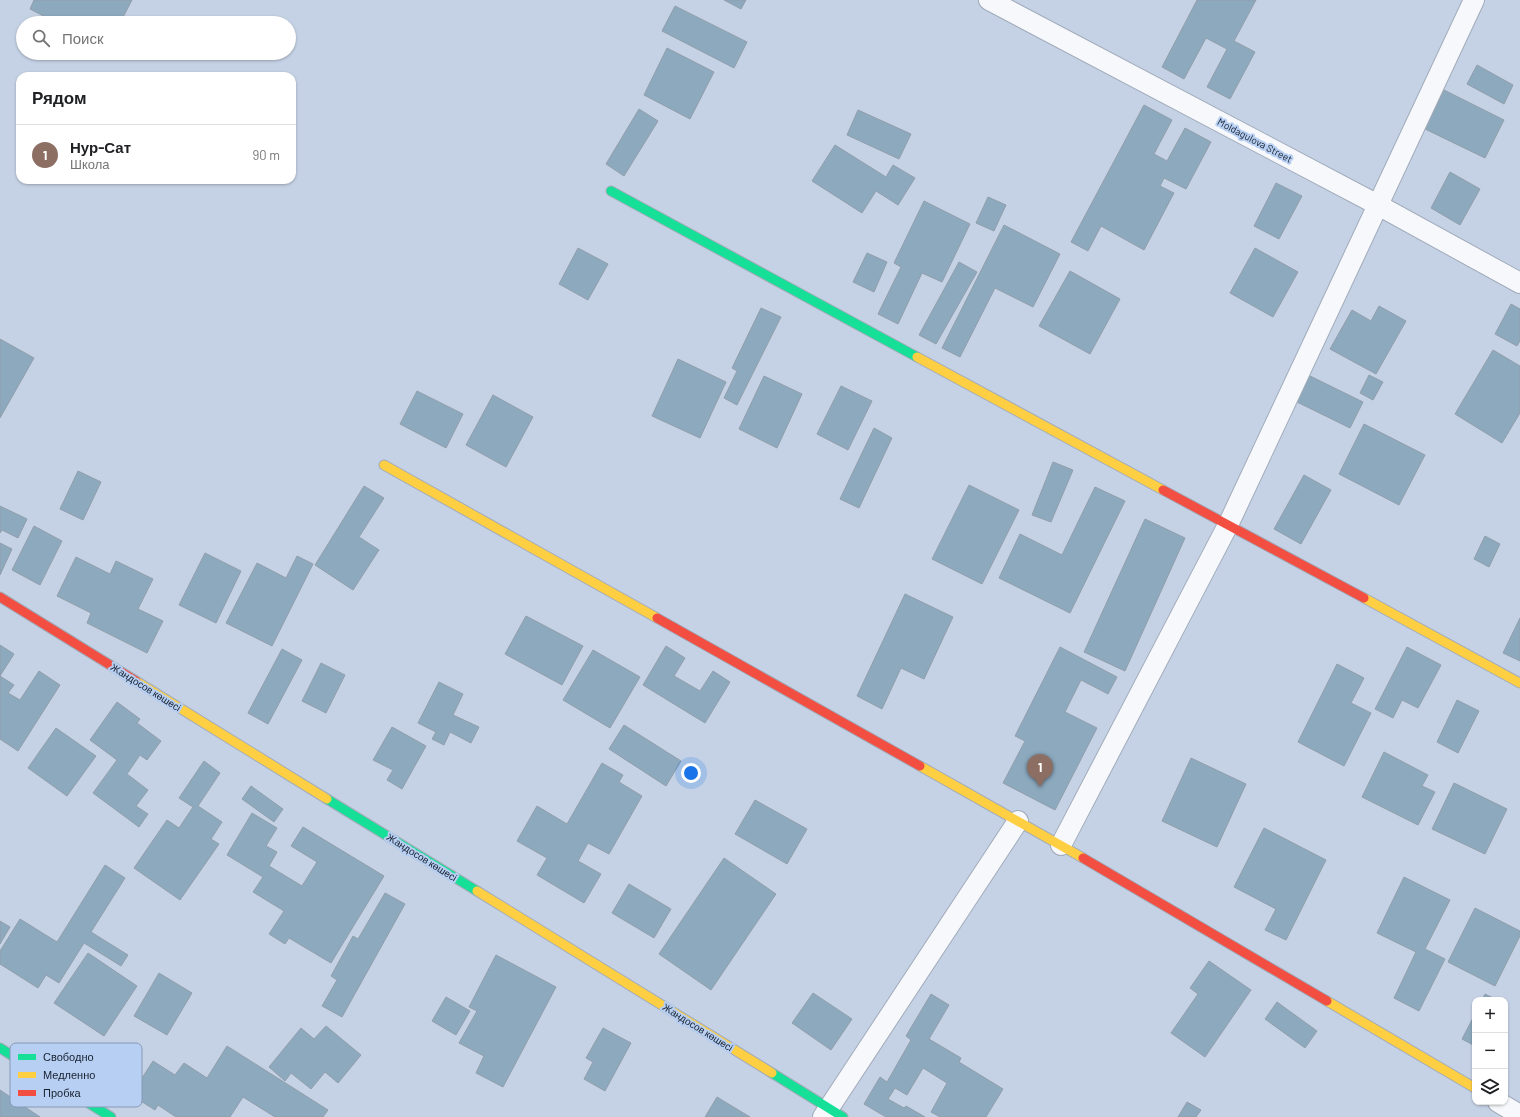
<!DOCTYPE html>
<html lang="ru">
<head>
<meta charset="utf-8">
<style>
	body { margin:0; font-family:Barlow,sans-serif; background:#f2f2f2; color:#202124 }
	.controls { position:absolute; right:12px; bottom:12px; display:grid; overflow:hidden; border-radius:8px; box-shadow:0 1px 3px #0004 }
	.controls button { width:36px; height:36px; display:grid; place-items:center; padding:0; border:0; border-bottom:1px solid #e0e0e0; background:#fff; color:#202124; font:20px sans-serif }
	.you { position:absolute; left:691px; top:773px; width:14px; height:14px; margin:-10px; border:3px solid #fff; border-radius:50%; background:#1a73e8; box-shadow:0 0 0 6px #1a73e833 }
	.badge { display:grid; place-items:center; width:26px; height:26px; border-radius:50%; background:#1a73e8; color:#fff; font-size:13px; font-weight:700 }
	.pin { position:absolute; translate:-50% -33px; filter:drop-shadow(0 1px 2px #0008) }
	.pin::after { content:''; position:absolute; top:21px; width:14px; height:12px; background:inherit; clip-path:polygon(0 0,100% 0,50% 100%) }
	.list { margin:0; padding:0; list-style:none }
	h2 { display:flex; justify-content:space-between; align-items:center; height:52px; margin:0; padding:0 16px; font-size:17px }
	h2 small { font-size:13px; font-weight:400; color:#757577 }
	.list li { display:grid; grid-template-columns:26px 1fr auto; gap:12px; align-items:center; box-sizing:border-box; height:60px; padding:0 16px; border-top:1px solid #e0e0e0 }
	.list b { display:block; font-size:15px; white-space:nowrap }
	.list p { margin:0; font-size:13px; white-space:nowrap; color:#757577 }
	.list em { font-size:13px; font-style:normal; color:#757577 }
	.icon { flex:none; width:22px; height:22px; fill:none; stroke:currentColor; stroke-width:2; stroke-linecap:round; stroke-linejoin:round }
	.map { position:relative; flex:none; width:1520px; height:1117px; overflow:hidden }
	.search { position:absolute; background:#fff; box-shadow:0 1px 3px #0004; left:16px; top:16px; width:280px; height:44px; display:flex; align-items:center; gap:10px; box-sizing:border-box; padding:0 14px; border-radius:22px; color:#757577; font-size:15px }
	.panel { position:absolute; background:#fff; box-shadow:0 1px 3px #0004; left:16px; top:72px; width:280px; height:112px; border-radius:12px }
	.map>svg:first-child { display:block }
	.building { fill:#8da9be; stroke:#919eab }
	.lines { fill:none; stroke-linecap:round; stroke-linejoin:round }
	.street-casing { stroke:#a1abba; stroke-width:22 }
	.fast-casing { stroke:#a1abba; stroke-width:11 }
	.slow-casing { stroke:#a1abba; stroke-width:11 }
	.jam-casing { stroke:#a1abba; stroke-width:11 }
	.street { stroke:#f6f8fb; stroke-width:20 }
	.fast { stroke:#16e098; stroke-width:9 }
	.slow { stroke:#ffcf43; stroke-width:9 }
	.jam { stroke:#f24e42; stroke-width:9 }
	.labels { text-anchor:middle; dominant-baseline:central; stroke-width:4; stroke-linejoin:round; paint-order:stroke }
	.street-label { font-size:10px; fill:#17202d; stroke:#b7cff3 }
	.key { fill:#b7cff3; stroke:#879ab8; stroke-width:1 }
	.key-label { font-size:11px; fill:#17202d }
</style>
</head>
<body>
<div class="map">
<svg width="1520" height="1117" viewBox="0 0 1520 1117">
	<rect width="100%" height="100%" fill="#c5d2e5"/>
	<path class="building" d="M 34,0 L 132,0 L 120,23 L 57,23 L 30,9 Z
		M 724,0 L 746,0 L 741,9 Z
		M 1197,0 L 1256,0 L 1234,41 L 1255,52 L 1230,99 L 1207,87 L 1227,49 L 1206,38 L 1184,79 L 1162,67 Z
		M 675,6 L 747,42 L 734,68 L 662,31 Z
		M 667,48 L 714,72 L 690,119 L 644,95 Z
		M 1477,65 L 1513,85 L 1504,104 L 1467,84 Z
		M 1444,90 L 1504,120 L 1485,158 L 1425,129 Z
		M 1144,105 L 1172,120 L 1154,154 L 1167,161 L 1185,128 L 1211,142 L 1186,189 L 1164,178 L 1160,186 L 1174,193 L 1144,250 L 1101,226 L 1088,251 L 1071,242 Z
		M 639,109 L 658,121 L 624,176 L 606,164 Z
		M 858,110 L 911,134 L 899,159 L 847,135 Z
		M 835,145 L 886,177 L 893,165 L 915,178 L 898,205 L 876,191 L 862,213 L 812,181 Z
		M 1450,172 L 1480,189 L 1460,225 L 1431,208 Z
		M 1276,183 L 1302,196 L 1279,239 L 1254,226 Z
		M 988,197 L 1006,205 L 994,231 L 976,223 Z
		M 924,201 L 970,224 L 942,282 L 922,273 L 898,324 L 878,314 L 901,267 L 894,263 Z
		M 1004,225 L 1060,254 L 1033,307 L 995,288 L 960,357 L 942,348 Z
		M 578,248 L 608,264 L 588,300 L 559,284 Z
		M 1255,248 L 1298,272 L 1273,317 L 1230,293 Z
		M 867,253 L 887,262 L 874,292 L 853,282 Z
		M 959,262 L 977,272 L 936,344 L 919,335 Z
		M 1070,271 L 1120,299 L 1090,354 L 1039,326 Z
		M 1511,304 L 1520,309 L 1520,341 L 1517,346 L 1495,334 Z
		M 1379,306 L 1406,321 L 1376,374 L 1330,349 L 1352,310 L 1371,321 Z
		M 761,308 L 781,317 L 737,405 L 724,398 L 737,371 L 732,368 Z
		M 0,339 L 34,358 L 0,418 Z
		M 1493,350 L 1520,366 L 1520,413 L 1502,443 L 1455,414 Z
		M 678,359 L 726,382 L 700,438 L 652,416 Z
		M 1308,375 L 1363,402 L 1350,428 L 1295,401 Z
		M 1369,375 L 1383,382 L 1373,400 L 1360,393 Z
		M 764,376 L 802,394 L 777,448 L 739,429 Z
		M 841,386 L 872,401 L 848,450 L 817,434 Z
		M 417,391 L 463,414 L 446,448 L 400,424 Z
		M 493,395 L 533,417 L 506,467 L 466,445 Z
		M 1364,424 L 1425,455 L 1399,505 L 1339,474 Z
		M 874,428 L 892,438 L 859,508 L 840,499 Z
		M 1053,462 L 1073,470 L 1051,522 L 1032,515 Z
		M 78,471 L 101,482 L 83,520 L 60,509 Z
		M 1304,475 L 1331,490 L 1301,544 L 1274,529 Z
		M 969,485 L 1019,510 L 982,584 L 932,559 Z
		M 364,486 L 384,498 L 359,537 L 379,550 L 353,590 L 315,565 Z
		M 1095,487 L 1125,501 L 1070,613 L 999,578 L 1020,534 L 1062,555 Z
		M 0,506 L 27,519 L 18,538 L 2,530 L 0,533 Z
		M 1145,519 L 1185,538 L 1125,671 L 1084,652 Z
		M 34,526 L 62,541 L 40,585 L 12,570 Z
		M 1485,536 L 1500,544 L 1489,567 L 1474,559 Z
		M 0,543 L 12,549 L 0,575 Z
		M 205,553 L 241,571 L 216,623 L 179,605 Z
		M 297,556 L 313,564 L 272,646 L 226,623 L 257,563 L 286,578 Z
		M 76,557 L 110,574 L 116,561 L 153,579 L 138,609 L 163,621 L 147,653 L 87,623 L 91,613 L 57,596 Z
		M 905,594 L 953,617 L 924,679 L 901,668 L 882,709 L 857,696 Z
		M 526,616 L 583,646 L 562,685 L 505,654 Z
		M 1520,618 L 1520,661 L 1503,653 Z
		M 0,645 L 14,654 L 0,676 L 14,685 L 8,693 L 20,700 L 39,671 L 60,685 L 18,751 L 0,739 Z
		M 666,646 L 685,658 L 674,676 L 700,691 L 713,671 L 730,682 L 705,723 L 643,685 Z
		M 1060,647 L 1117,677 L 1108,694 L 1081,680 L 1065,712 L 1097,728 L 1055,810 L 1003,783 L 1025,741 L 1015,736 Z
		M 1407,647 L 1441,665 L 1418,708 L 1402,700 L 1393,718 L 1375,709 Z
		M 282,649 L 302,660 L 268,724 L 248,713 Z
		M 593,650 L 640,677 L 610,728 L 563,700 Z
		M 321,663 L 345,675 L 326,713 L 302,701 Z
		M 1337,664 L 1364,678 L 1351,703 L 1371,713 L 1344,766 L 1298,742 Z
		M 439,682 L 463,694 L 453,715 L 479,727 L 471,743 L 450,732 L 444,745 L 432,739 L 436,732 L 418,723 Z
		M 1457,700 L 1479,711 L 1458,753 L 1437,742 Z
		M 117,702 L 140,719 L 137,723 L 161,741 L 147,760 L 140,755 L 127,774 L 148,790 L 136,806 L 148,814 L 139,827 L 93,793 L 117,760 L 90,740 Z
		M 624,725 L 681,761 L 666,786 L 609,749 Z
		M 392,727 L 426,746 L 402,789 L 387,780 L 393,770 L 373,760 Z
		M 56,728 L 96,756 L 67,796 L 28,768 Z
		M 1384,752 L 1428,775 L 1422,786 L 1435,792 L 1418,825 L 1362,797 Z
		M 1191,758 L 1246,784 L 1217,847 L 1162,821 Z
		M 204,761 L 220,773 L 198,806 L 222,822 L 211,839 L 219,844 L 180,900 L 134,868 L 167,820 L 179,828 L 193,807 L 179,798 Z
		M 602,763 L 623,775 L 619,782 L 642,796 L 609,854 L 588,843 L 578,861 L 601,874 L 584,903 L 537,875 L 547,858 L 517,841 L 537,806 L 567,824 Z
		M 1454,783 L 1507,809 L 1485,854 L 1432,829 Z
		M 251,786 L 283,809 L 274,822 L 242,799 Z
		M 755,800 L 807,829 L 787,864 L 735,834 Z
		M 252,813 L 277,828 L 266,846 L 277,852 L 269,866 L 302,886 L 317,862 L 291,846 L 303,827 L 384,876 L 331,963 L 289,938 L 285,944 L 269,934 L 284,911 L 253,892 L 263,877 L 227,855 Z
		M 1264,828 L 1326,860 L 1286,940 L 1265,930 L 1276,909 L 1234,887 Z
		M 724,858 L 776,894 L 711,990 L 659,954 Z
		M 105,865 L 125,878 L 91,932 L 128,955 L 121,966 L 84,943 L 59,983 L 46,975 L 38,988 L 0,964 L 0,951 L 20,919 L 57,942 Z
		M 1404,877 L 1450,900 L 1425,949 L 1445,959 L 1419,1011 L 1394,998 L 1416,952 L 1377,933 Z
		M 629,884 L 671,909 L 654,938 L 612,913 Z
		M 385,893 L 405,904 L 342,1017 L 322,1006 L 337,980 L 331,976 L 353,936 L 358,939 Z
		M 1475,908 L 1520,931 L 1520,936 L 1495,986 L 1448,962 Z
		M 0,921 L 10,927 L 0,944 Z
		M 88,953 L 137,986 L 104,1036 L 54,1003 Z
		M 496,955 L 556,987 L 503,1087 L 476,1073 L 484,1056 L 459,1043 L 477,1011 L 469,1007 Z
		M 1209,961 L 1251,990 L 1205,1057 L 1171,1033 L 1198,994 L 1190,988 Z
		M 159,973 L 192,993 L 167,1035 L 134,1016 Z
		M 813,993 L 852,1019 L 831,1050 L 792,1023 Z
		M 931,994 L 949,1005 L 929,1039 L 961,1058 L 959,1062 L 1003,1089 L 986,1117 L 940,1117 L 931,1112 L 947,1083 L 923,1068 L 907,1095 L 895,1088 L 888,1099 L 904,1108 L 906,1106 L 925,1117 L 886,1117 L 864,1104 L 880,1077 L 887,1082 L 911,1040 L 906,1036 Z
		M 1485,994 L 1497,1000 L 1482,1000 Z
		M 446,997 L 470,1011 L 456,1035 L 432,1021 Z
		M 1277,1002 L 1317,1031 L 1305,1048 L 1265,1019 Z
		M 1475,1014 L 1475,1046 L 1462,1039 Z
		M 326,1026 L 361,1055 L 338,1083 L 325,1072 L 311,1089 L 291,1073 L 285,1081 L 269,1067 L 301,1028 L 314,1039 Z
		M 603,1028 L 631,1043 L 605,1091 L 584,1079 L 593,1062 L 586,1058 Z
		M 227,1046 L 328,1110 L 323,1117 L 275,1117 L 243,1097 L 230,1117 L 176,1117 L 158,1105 L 155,1110 L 131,1095 L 153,1061 L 175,1075 L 184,1063 L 207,1078 Z
		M 0,1090 L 40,1117 L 0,1117 Z
		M 717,1097 L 750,1117 L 705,1117 Z
		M 1187,1102 L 1201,1110 L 1196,1117 L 1178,1117 Z"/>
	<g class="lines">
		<defs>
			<path id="street" d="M 989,0 L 1378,205 L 1520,283
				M 1061,845 L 1228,525 L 1474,0
				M 1498,1102 L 1520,1115
				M 823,1117 L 1018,821"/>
			<path id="fast" d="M 611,191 L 917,357
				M 327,799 L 477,891
				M 0,1048 L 111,1117
				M 772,1073 L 843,1117"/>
			<path id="slow" d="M 917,357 L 1163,490
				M 384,465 L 657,618
				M 1364,598 L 1520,683
				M 136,681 L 327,799
				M 920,766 L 1083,858
				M 477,891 L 772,1073
				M 1327,1001 L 1475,1088"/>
			<path id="jam" d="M 1163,490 L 1364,598
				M 0,597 L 136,681
				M 657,618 L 920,766
				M 1083,858 L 1327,1001"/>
		</defs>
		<use href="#street" class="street-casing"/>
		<use href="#fast" class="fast-casing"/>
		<use href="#slow" class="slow-casing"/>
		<use href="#jam" class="jam-casing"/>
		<use href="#street" class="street"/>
		<use href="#fast" class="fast"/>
		<use href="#slow" class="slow"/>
		<use href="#jam" class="jam"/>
	</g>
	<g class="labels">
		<g class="street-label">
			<text transform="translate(1255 140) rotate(28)">Moldagulova Street</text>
			<text transform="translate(146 687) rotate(32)">Жандосов көшесі</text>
			<text transform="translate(422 857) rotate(32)">Жандосов көшесі</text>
			<text transform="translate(698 1027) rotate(32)">Жандосов көшесі</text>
		</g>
	</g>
	<rect x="10" y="1043" width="132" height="64" rx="6" class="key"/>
	<rect x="18" y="1054" width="18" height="6" fill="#16e098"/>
	<rect x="18" y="1072" width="18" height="6" fill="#ffcf43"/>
	<rect x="18" y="1090" width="18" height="6" fill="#f24e42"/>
	<g class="key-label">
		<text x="43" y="1061">Свободно</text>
		<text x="43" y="1079">Медленно</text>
		<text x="43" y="1097">Пробка</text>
	</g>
</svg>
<div class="controls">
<button>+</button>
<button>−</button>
<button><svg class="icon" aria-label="layers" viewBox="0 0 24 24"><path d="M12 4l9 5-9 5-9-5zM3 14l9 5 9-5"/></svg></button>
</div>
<div class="you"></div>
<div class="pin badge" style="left:1040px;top:787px;background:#8d6e63">1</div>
<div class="search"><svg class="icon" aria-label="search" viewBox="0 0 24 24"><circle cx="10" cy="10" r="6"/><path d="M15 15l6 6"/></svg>Поиск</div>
<section class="panel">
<h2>Рядом<small></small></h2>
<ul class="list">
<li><span class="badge" style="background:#8d6e63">1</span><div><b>Нур-Сат</b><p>Школа</p></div><em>90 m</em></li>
</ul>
</section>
</div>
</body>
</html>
